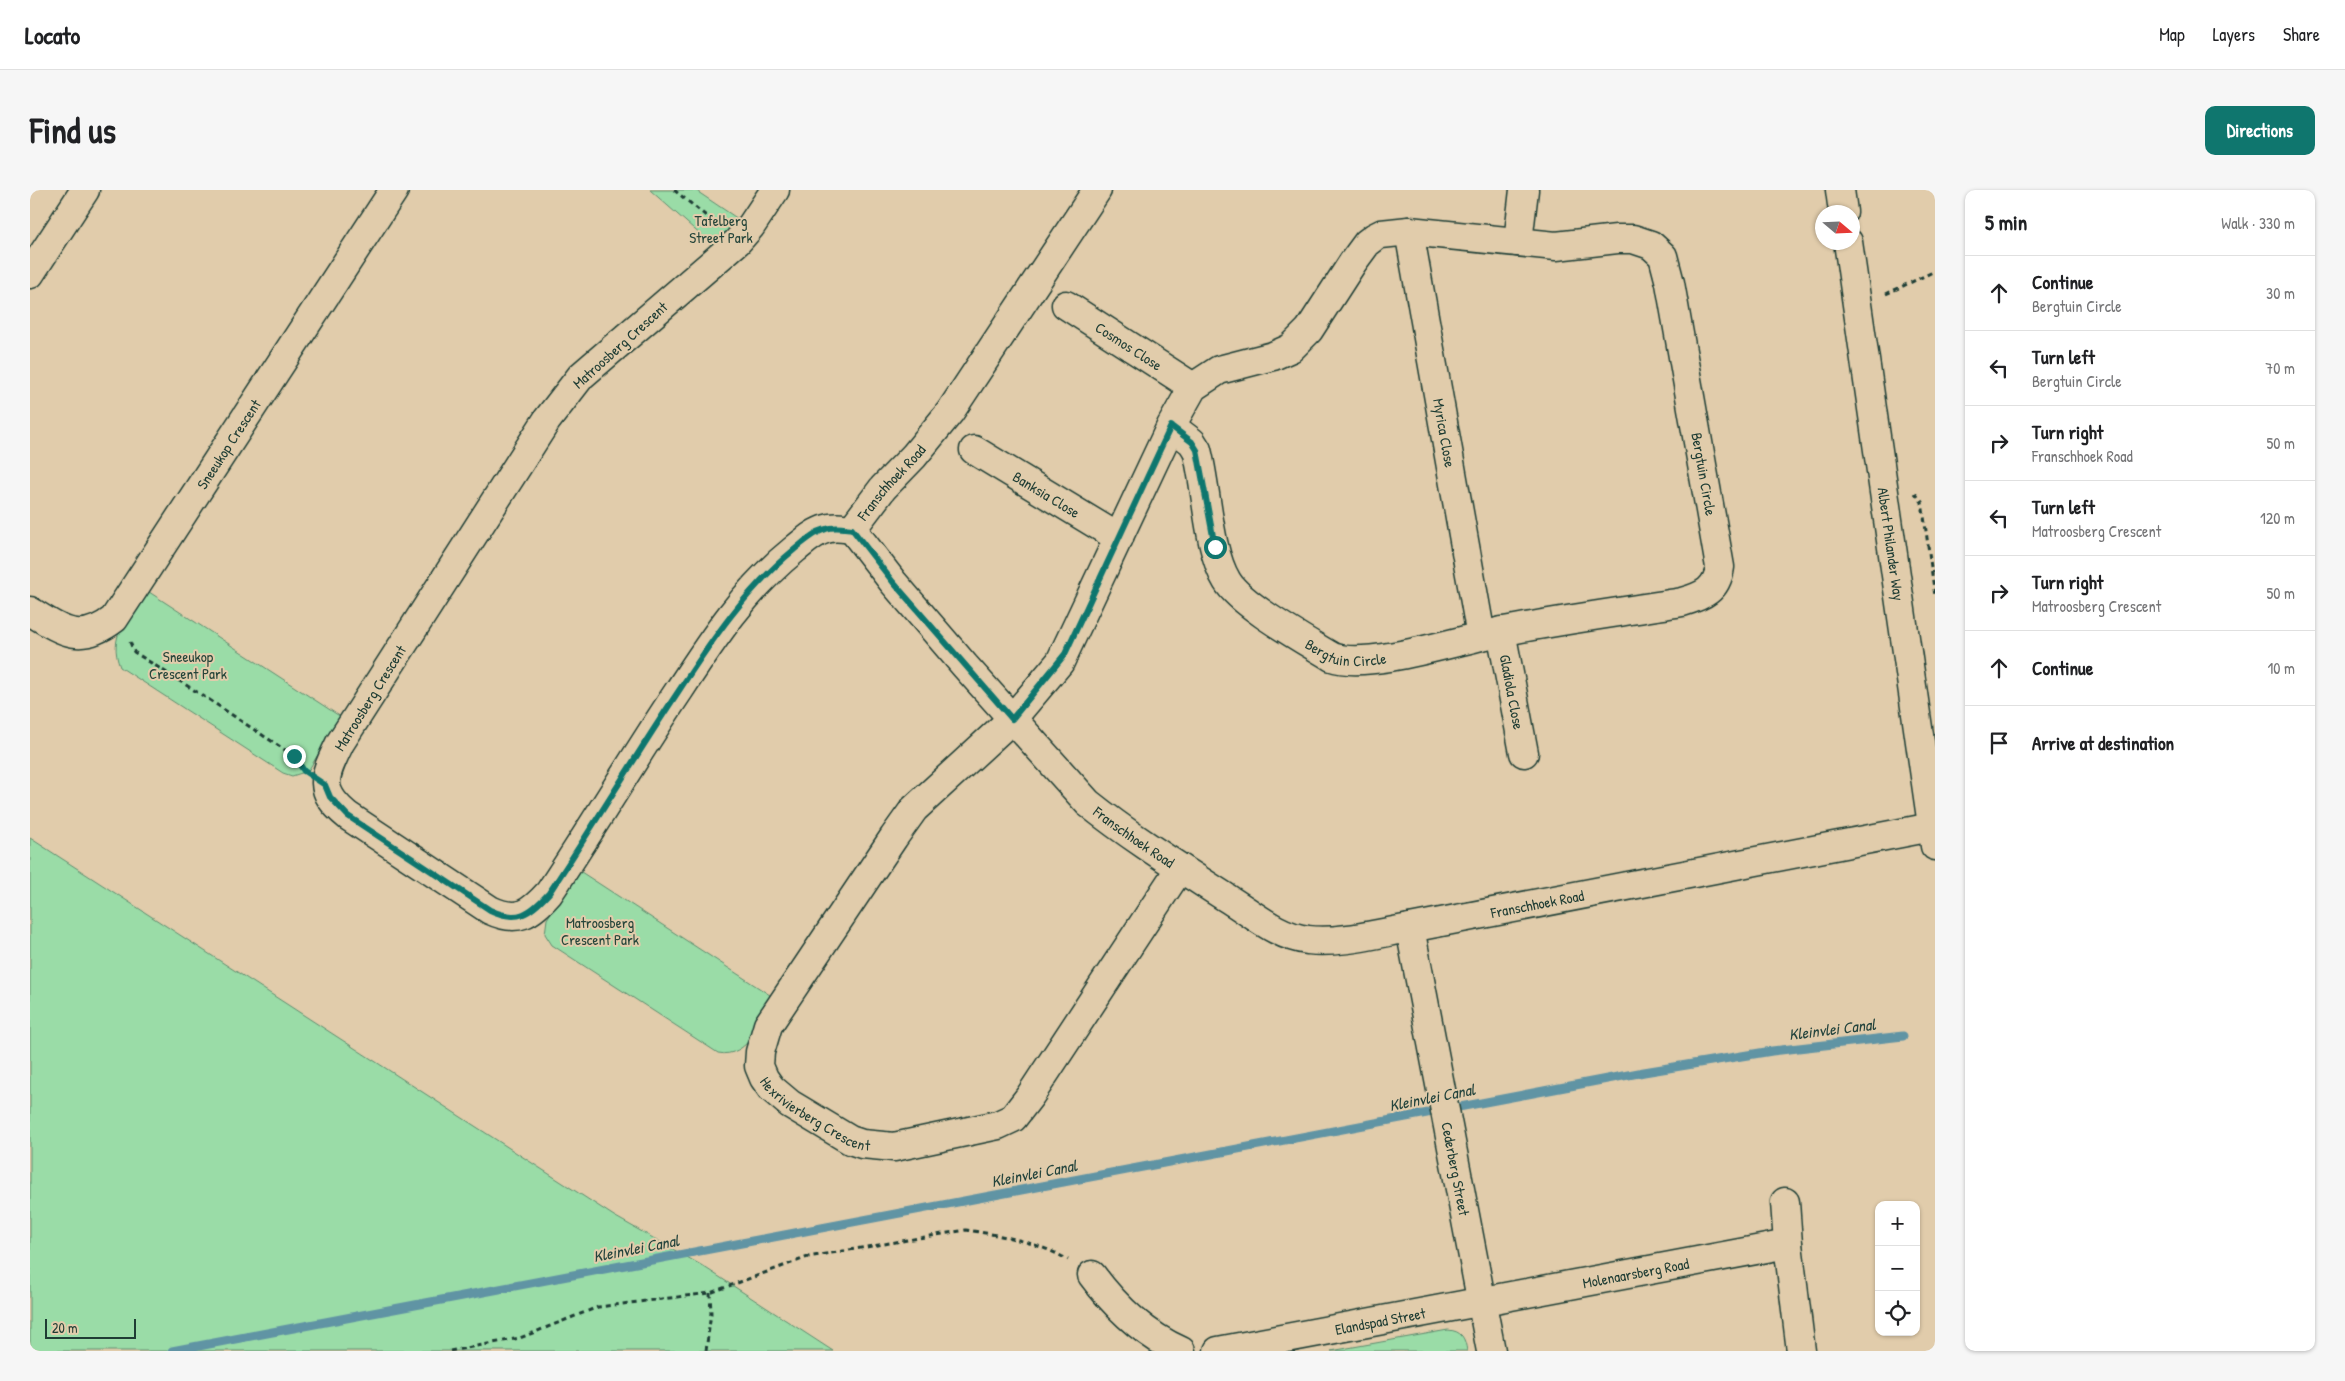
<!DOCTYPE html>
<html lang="en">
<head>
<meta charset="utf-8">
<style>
	body { margin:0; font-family:"Patrick Hand",sans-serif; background:#f6f6f6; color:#202124 }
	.controls { position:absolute; right:15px; bottom:15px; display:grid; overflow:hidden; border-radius:10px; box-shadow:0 1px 4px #0004 }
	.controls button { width:45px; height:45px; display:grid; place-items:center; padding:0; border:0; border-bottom:1px solid #e0e0e0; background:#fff; color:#202124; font:25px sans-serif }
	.compass { position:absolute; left:1785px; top:15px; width:45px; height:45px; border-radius:50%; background:#fff; box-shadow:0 1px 4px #0004; rotate:109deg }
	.scale { position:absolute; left:15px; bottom:12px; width:91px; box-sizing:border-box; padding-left:5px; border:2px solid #1f3d34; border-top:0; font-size:14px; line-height:18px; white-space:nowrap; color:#1f3d34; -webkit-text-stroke:4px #e1ccab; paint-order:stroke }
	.stop { position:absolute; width:15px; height:15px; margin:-11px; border:4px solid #0f766e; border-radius:50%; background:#fff }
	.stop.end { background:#0f766e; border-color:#fff; box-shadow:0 1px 5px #0008 }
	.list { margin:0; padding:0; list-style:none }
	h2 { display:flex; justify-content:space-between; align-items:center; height:65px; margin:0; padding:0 20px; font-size:21px }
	h2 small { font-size:16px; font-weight:400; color:#757577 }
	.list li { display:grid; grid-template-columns:32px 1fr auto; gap:15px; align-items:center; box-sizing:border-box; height:75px; padding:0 20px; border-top:1px solid #e0e0e0 }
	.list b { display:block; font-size:19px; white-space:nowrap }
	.list p { margin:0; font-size:16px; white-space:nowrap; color:#757577 }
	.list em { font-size:16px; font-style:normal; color:#757577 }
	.icon { flex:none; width:28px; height:28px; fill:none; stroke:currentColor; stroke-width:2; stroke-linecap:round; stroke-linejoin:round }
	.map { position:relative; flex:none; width:1905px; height:1161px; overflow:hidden; border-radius:10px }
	header { display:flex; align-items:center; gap:30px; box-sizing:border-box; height:70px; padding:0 25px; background:#fff; border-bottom:1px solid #e0e0e0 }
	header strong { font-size:24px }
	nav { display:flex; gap:28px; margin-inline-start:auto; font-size:18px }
	.intro { display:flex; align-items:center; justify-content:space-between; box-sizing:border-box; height:120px; padding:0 30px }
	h1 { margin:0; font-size:35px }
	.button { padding:12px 22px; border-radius:10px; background:#0f766e; color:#fff; font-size:18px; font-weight:700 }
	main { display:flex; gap:30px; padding:0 30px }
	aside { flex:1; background:#fff; border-radius:10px; box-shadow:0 1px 4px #0004 }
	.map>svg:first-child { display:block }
	.green { fill:#9adca7; stroke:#5c8c6e }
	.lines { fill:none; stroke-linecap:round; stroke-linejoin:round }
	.stream { stroke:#6194a4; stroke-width:9 }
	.minor-casing { stroke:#1f3d34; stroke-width:31 }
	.path { stroke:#1f3d34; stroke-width:3; stroke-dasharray:5 4; stroke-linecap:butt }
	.minor { stroke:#e1ccab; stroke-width:28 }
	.route { stroke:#0f766e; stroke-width:6 }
	.labels { text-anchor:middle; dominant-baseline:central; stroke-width:4; stroke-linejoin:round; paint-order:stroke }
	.park-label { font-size:15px; fill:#25453a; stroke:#e1ccab }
	.street-label { font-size:15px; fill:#1f3d34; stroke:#e1ccab }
	.water-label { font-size:16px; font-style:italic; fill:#24443d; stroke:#e1ccab }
</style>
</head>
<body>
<header>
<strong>Locato</strong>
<nav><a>Map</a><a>Layers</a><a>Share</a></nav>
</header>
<div class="intro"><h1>Find us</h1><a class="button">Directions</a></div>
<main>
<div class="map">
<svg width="1905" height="1161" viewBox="0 0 1905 1161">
	<rect width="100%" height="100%" fill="#e1ccab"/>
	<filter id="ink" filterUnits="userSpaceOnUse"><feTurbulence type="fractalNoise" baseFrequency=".02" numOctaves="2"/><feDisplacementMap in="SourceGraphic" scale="10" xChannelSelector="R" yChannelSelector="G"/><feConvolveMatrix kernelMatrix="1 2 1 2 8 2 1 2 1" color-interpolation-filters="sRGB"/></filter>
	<g filter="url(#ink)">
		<path class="green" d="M 620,0 L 665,0 L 717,35 L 691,63 Z
			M 116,400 L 311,527 L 278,581 L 262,586 L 253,583 L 90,477 C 77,445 99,426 116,400 Z
			M 0,648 L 584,1026 L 671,1075 L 803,1161 L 0,1161 Z
			M 548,680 L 746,809 C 732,830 718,869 688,863 L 522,755 L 515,744 L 517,729 Z
			M 1418,1140 C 1432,1141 1435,1148 1437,1161 L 1301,1161 Z"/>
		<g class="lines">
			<path class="stream" d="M 142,1161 L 1614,882 L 1742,861 L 1873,846"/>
			<defs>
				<g id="minor">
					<path d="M 745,0 L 721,36 L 707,52 L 551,186 L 517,230 L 310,553 C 294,586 286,600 318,626 L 460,720 C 488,733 500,724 519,703 C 563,637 604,568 648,502 C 682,450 715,399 765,359 C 774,352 784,342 796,339 C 805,336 813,338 822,339"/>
					<path d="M 1810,0 L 1813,22"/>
					<path id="s1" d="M 1379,41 L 1451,446"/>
					<path d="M 1488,52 L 1494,0"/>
					<path id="s2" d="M 1818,52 L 1905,656"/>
					<path d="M 0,84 L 55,0"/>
					<path id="s3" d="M 1036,115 L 1163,197"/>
					<path id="s4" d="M 1141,236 L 1162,252 L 1167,260 C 1177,298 1178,360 1197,391 C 1211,415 1276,451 1302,467 C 1338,480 1428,450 1469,442 C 1530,430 1591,422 1652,412 C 1673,406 1687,400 1690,377 L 1640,93 L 1633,66 L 1621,55 L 1603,49 L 1587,49 L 1526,56 L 1379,41 L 1351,44 L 1345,47 L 1337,53 L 1323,72 L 1279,140 L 1261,158 L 1243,166 L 1189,180 L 1163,197 L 1141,236 L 1030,472 L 982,529 L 884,619 L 864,647 L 738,835 L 730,862 L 729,876 L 734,888 L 741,898 L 760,914 L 820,950 L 832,954 L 864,957 L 968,935 L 983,928 L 1000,906 L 1150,678"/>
					<path id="s5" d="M 944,260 L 1089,348"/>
					<path id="s6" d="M 822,339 L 863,392 L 935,476 L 1058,613 C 1103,649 1152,679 1200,710 C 1224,725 1249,747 1278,750 C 1309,754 1349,743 1380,738 L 1902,637"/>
					<path id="s7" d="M 822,339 L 853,298 L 884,266 L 920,222 L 1067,0"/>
					<path id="s8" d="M 0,421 C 32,441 50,455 84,429 L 364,0"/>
					<path id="s9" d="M 1471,441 L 1494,563"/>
					<path id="s10" d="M 1380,738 L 1461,1161"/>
					<path d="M 1755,1012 L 1758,1054"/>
					<path d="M 1062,1085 C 1085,1116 1115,1145 1151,1161"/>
					<path id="s11" d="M 1188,1161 L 1758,1054 L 1771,1161"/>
				</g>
			</defs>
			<use href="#minor" class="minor-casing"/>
			<path class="path" d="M 644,0 L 685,33
				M 1856,104 L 1905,81
				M 1885,303 L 1892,312 L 1905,406
				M 100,452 L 104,462 L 178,509 L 264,566 L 269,574
				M 420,1161 L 490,1148 L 568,1117 L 680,1103 L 778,1067 L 936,1040 C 970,1045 1009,1052 1038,1070
				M 676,1161 L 681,1123 L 680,1103"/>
			<use href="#minor" class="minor"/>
		</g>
	</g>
	<g class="lines" filter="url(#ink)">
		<path class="route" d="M 264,566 L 274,581 L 295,595 L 300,607 L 318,626 L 460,720 C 488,733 500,724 519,703 C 563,637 604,568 648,502 C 682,450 716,399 765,359 C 774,352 784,342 796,339 C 805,336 813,338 822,339 L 863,392 L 982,529 L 1035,464 L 1141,236 L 1162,252 L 1167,260 L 1185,357"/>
	</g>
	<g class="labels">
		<g class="park-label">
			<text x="691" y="30">Tafelberg<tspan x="691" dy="17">Street Park</tspan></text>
			<text x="158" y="466">Sneeukop<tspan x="158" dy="17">Crescent Park</tspan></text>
			<text x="570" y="732">Matroosberg<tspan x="570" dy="17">Crescent Park</tspan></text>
		</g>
		<g class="street-label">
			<text transform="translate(590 155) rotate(-42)">Matroosberg Crescent</text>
			<text stroke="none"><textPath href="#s3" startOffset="75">Cosmos Close</textPath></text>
			<text stroke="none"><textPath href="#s1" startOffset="205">Myrica Close</textPath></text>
			<text stroke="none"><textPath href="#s8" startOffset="302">Sneeukop Crescent</textPath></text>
			<text transform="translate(1674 284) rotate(80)">Bergtuin Circle</text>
			<text stroke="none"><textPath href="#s7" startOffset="61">Franschhoek Road</textPath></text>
			<text stroke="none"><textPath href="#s5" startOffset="85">Banksia Close</textPath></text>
			<text stroke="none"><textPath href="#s2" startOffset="305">Albert Philander Way</textPath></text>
			<text stroke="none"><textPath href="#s4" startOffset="314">Bergtuin Circle</textPath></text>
			<text stroke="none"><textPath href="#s9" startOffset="62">Gladiola Close</textPath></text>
			<text transform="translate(340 508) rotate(-58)">Matroosberg Crescent</text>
			<text stroke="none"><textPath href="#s6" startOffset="419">Franschhoek Road</textPath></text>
			<text stroke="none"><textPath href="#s6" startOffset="855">Franschhoek Road</textPath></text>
			<text stroke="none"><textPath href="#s4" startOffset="2464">Hexrivierberg Crescent</textPath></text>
			<text stroke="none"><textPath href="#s10" startOffset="245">Cederberg Street</textPath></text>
			<text stroke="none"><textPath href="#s11" startOffset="425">Molenaarsberg Road</textPath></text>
			<text stroke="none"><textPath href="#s11" startOffset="165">Elandspad Street</textPath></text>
		</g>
		<g class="water-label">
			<text transform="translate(1802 839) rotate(-7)">Kleinvlei Canal</text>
			<text transform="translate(1402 907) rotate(-11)">Kleinvlei Canal</text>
			<text transform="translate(1004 983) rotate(-11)">Kleinvlei Canal</text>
			<text transform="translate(606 1058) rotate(-11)">Kleinvlei Canal</text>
		</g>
	</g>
</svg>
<div class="controls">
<button>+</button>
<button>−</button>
<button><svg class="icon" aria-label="locate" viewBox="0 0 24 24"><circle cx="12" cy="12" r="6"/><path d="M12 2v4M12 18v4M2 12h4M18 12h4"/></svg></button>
</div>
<svg class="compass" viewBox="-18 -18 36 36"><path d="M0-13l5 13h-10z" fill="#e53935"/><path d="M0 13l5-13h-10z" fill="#757577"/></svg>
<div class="scale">20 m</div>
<div class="stop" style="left:1185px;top:357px"></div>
<div class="stop end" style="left:264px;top:566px"></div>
</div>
<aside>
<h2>5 min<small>Walk · 330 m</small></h2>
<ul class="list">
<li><svg class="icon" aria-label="ahead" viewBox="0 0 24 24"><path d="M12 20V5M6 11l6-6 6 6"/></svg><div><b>Continue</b><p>Bergtuin Circle</p></div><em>30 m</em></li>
<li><svg class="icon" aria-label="left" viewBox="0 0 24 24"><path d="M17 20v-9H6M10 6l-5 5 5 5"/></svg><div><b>Turn left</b><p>Bergtuin Circle</p></div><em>70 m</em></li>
<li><svg class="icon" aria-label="right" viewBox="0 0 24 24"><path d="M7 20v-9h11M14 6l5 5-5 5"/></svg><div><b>Turn right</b><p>Franschhoek Road</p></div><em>50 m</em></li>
<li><svg class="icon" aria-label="left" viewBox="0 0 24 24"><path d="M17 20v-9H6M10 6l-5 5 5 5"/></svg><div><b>Turn left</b><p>Matroosberg Crescent</p></div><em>120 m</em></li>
<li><svg class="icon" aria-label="right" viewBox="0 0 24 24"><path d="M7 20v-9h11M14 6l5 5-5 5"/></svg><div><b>Turn right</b><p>Matroosberg Crescent</p></div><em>50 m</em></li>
<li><svg class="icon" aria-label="ahead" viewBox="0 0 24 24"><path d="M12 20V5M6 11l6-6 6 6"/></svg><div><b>Continue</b></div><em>10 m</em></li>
<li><svg class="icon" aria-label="arrive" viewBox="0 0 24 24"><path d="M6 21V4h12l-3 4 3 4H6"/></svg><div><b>Arrive at destination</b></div></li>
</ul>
</aside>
</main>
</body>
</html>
